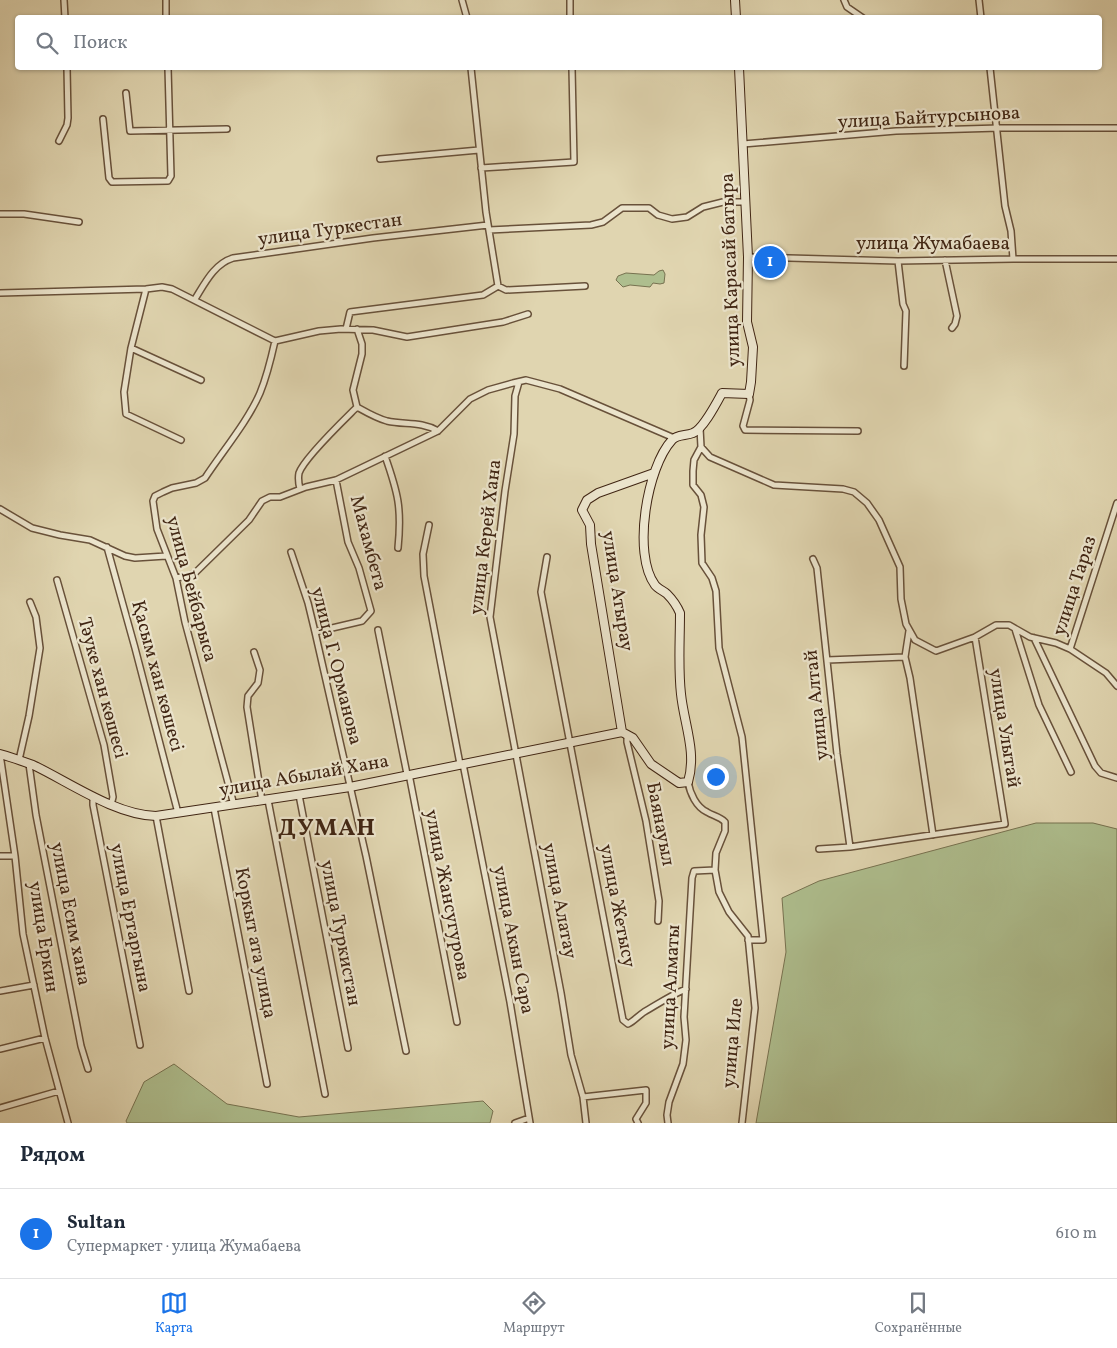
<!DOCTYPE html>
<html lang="ru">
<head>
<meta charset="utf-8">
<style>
	body { margin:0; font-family:Vollkorn,serif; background:#f6f6f7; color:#1f2937 }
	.you { position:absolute; left:715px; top:776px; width:18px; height:18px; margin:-12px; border:4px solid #fff; border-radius:50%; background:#1a73e8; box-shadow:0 0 0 8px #1a73e833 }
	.badge { display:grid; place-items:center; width:32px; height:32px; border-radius:50%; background:#1a73e8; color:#fff; font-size:16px; font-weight:700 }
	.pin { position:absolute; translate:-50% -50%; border:2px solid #fff; box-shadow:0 1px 5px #0006 }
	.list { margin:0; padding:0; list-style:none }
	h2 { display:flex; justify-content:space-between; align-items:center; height:65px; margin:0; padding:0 20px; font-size:21px }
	h2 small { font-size:16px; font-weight:400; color:#747a83 }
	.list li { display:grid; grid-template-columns:32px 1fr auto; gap:15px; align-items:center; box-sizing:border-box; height:90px; padding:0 20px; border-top:1px solid #e0e1e3 }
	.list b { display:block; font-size:19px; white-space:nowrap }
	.list p { margin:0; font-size:16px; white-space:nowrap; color:#747a83 }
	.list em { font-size:16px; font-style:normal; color:#747a83 }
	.icon { flex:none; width:28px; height:28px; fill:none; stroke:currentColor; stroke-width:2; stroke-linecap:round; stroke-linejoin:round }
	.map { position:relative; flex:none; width:1117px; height:1123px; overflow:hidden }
	.search { position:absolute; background:#fff; box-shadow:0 1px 4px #0004; left:15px; right:15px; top:15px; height:55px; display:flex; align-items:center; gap:12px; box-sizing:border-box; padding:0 18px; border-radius:5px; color:#747a83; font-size:19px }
	.sheet { height:155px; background:#fff }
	nav { display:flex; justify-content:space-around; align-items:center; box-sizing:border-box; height:70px; border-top:1px solid #e0e1e3; background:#fff; font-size:14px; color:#747a83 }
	nav a { display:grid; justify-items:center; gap:2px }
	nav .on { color:#1a73e8 }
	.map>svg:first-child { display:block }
	.green { fill:#aebe8e; stroke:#777250 }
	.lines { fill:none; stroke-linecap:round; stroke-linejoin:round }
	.street-casing { stroke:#68513a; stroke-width:8 }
	.secondary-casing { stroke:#402513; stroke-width:10 }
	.street { stroke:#ebe4cc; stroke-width:5 }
	.secondary { stroke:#ebe4cc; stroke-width:8 }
	.labels { text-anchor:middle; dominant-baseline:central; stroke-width:4.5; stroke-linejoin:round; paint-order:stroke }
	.street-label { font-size:19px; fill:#402513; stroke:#ebe4cc }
	.district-label { font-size:24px; font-weight:bold; letter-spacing:1px; fill:#402513; stroke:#ebe4cc }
</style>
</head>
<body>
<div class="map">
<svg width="1117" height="1123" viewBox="0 0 1117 1123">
	<rect width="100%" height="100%" fill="#e0d5b0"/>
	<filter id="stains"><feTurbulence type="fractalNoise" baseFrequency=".004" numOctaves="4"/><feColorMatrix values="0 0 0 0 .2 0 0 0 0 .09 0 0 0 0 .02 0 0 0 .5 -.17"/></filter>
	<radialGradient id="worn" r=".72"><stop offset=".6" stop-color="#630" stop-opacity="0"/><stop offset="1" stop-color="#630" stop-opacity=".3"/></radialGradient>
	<path class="green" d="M 663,270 L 665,274 L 664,283 L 660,284 L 653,283 L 650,287 L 630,285 L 623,287 L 616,280 L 618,276 L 626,273 L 654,275 L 659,271 Z
		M 1036,823 L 1093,823 L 1117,829 L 1117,1123 L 756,1123 L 786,952 L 782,898 L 819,881 Z
		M 174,1064 L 227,1104 L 299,1117 L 483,1101 L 493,1111 L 490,1123 L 127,1123 L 126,1121 L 144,1082 Z"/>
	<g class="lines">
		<defs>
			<path id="street" d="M 64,0 L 65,18
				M 166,0 L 166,18
				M 462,0 L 467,18
				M 570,0 L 570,18
				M 844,0 L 847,7 L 863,18
				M 979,0 L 981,18
				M 990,68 L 1005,206 L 1011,231 L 1013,259
				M 126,93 L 130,131 L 227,129
				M 103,119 L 109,178 L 112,182 L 168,181 L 171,176 L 168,68
				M 59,141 L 67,125 L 68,118 L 67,68
				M 743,144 L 896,131 L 999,128 L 1117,128
				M 380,159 L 479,150
				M 481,168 L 574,162 L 572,68
				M 0,214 L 24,214 L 79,222
				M 489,230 L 591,225 L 603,222 L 622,208 L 649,208 L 658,215 L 672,219 L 687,217 L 703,207 L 723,202 L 745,202
				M 748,257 L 898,261 L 1013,259 L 1117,259
				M 945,260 L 957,316 L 955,324 L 952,328
				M 898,261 L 903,304 L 906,311 L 904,366
				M 498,286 L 506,290 L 585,286
				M 146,289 L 131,348 L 124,392 L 126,414 L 181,440
				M 0,293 L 146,289 L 162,287 L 172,289 L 275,341 L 319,331 L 341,329 L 373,330 L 407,337 L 503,322 L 528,314
				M 195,299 C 205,283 214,264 233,258 L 373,238 L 488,225
				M 346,329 L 350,312 L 483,295 L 498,286 L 486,212 L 471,68
				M 131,348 L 201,380
				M 519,382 L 515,396 L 514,434 L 505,491 L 490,617 L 561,993 L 571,1055 L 583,1097 L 586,1123
				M 749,394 L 750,400 L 743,426 L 745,430 L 858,431
				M 357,407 L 353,390 L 362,354 L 362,344 L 357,329
				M 700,428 L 701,447 L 710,457 L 774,485 L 843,489 L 854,492 L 867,503 L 879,520 L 900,567 L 901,599 L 906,624 L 915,640 L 936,651 L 975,637 L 996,625 L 1009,625 L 1030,637 L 1056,643 L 1070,649 L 1106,673 L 1117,686
				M 701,447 L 694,460 L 693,471 L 693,485 L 701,495 L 704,507 L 701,535 L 702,563 L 712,578 L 716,591 L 719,648 L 742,737 L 763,940 L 748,940
				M 385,456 C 398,493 402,508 398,548
				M 300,489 C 299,485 298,478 299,473 C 304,458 344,420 357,407 C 366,412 376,418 387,421 C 404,425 421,421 438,431
				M 0,509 L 32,528 L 60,535 L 90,540 L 125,556 L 135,558 L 166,556
				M 429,525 L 423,554 L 424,576 L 460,764
				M 107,547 L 135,648 L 178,813
				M 291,552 L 308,603 L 315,632 L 366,856 L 406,1051
				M 547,557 L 541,592 L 623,1020 L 628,1024 C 634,1021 638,1016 644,1012 C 658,1004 671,995 686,989
				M 813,559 L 817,568 L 837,754 L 850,847
				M 176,578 L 188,576 L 196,572 L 249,520 L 262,501 L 270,497 L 280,497 L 306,487 L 336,480 L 438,431 L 470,399 L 488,390 L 513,383 L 526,380 L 560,389 L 674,438
				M 57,580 L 104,745 L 113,797 L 111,805
				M 1015,629 L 1039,705 L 1071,772
				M 378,630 L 407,774
				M 909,631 L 905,657 L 910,678 L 933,835
				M 315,632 L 362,621 L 371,611 L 359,568 L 348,542 L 336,480
				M 1034,638 L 1095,766 L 1101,773 L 1117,778
				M 1070,649 L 1117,503
				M 254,652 L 260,670 L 258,683 L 248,696 L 247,707 L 262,801
				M 827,660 L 905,657
				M 627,734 L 627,742 L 646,821 L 659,901 L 658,921
				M 0,754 L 15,856 L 23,934 L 45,1038 L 68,1123
				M 19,760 L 29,716 L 40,648 L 36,617 L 30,602
				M 29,764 L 36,815 L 81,1046 L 88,1069
				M 463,764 L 510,1002 L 530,1123
				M 409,774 L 457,1022
				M 688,782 C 690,793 696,807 707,812 C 713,816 719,816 725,822 L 725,831 L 716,853 L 715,870 L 719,892 L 729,912 L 748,936 L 755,1008 L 742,1123
				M 299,795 L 348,1048
				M 93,796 L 93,805 L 140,1045
				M 268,800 L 325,1094
				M 234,805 L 185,622 L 176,578 L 157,529 L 153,501 L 155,496 L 163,492 L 172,488 L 196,483 L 205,478 C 222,452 248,421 260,393 C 267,376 271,359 275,341
				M 214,808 L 267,1084
				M 156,816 L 189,991
				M 819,849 L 850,847 L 1005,824 L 975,637
				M 0,856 L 15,856
				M 0,991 L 34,985
				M 0,1049 L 45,1038
				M 583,1097 L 646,1090 L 646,1103 L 636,1119 L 638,1123
				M 0,1108 L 59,1091
				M 515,1123 L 529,1118
				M 668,1123 L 667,1115 L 669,1102 L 683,1064 L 686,1040 L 684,1017 L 692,878 L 694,871 L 715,870"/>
			<path id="secondary" d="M 735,0 L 736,18
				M 622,732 L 633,738 L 651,764 L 679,783 L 688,782 C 697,752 684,724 681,694 C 678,668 680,640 680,613 C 677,606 673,600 667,594 C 664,591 658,589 655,585 C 632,554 647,467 672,440 C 677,434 686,436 693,433 C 703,429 716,404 722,393 L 749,394 L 751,382 L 753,347 L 747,322 L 748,257 L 739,68
				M 622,732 L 591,544 L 590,525 L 582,510 L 587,500 L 598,493 L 654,473
				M 0,754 C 11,757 22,761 33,765 C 69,782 115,815 156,816 L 350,787 L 622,732"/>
		</defs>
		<use href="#street" class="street-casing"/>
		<use href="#secondary" class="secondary-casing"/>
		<use href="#street" class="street"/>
		<use href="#secondary" class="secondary"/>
	</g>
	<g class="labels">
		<g class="street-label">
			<text transform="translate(929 118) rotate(-3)">улица Байтурсынова</text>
			<text transform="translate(330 230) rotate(-8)">улица Туркестан</text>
			<text x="933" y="244">улица Жумабаева</text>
			<text transform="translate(731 270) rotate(-92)">улица Карасай батыра</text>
			<text transform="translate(486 537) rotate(-83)">улица Керей Хана</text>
			<text transform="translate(368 543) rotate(75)">Махамбета</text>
			<text transform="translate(1075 586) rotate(-72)">улица Тараз</text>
			<text transform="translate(191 589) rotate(75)">улица Бейбарыса</text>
			<text transform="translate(617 591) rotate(81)">улица Атырау</text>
			<text transform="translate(336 666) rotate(76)">улица Г. Орманова</text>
			<text transform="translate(157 676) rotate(75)">Қасым хан көшесі</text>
			<text transform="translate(102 688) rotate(75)">Тәуке хан көшесі</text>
			<text transform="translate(817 705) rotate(-96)">улица Алтай</text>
			<text transform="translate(1004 728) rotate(81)">улица Улытай</text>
			<text transform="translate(304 776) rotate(-10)">улица Абылай Хана</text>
			<text transform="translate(660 824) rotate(79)">Баянауыл</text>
			<text transform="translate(447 895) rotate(79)">улица Жансугурова</text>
			<text transform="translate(559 901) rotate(79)">улица Алатау</text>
			<text transform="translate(617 906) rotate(79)">улица Жетысу</text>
			<text transform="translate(70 914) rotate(79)">улица Есим хана</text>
			<text transform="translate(130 918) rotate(79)">улица Ертаргына</text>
			<text transform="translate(340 933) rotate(79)">улица Туркистан</text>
			<text transform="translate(43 937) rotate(81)">улица Еркин</text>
			<text transform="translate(513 940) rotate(79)">улица Акын Сара</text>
			<text transform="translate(255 943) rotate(79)">Коркыт ата улица</text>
			<text transform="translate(671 987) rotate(-87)">улица Алматы</text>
			<text transform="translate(733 1043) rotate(-85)">улица Иле</text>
		</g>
		<g class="district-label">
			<text x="327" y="829">ДУМАН</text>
		</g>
	</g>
	<rect width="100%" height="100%" filter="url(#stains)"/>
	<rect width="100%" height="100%" fill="url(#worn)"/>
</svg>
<div class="you"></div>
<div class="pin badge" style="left:770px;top:262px">1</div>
<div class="search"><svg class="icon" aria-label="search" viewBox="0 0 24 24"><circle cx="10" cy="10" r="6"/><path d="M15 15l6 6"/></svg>Поиск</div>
</div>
<section class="sheet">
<h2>Рядом<small></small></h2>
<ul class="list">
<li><span class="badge">1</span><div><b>Sultan</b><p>Супермаркет · улица Жумабаева</p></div><em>610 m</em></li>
</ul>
</section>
<nav>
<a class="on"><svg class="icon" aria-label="map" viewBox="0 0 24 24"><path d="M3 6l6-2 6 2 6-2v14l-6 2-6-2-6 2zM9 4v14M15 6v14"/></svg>Карта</a>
<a><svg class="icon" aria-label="directions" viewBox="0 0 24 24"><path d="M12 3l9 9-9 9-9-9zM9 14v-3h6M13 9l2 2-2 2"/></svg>Маршрут</a>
<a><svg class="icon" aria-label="saved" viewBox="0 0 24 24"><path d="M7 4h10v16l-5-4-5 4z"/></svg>Сохранённые</a>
</nav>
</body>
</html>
